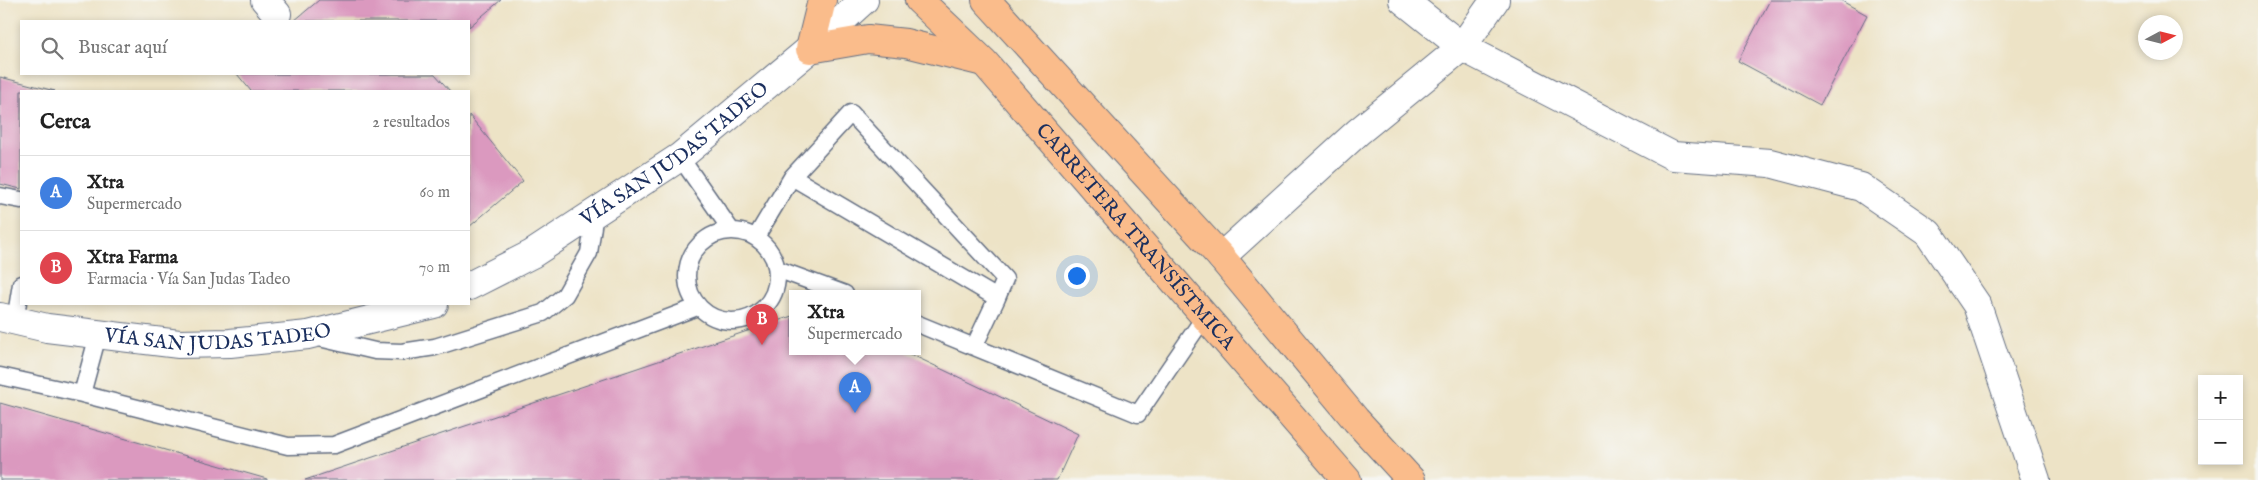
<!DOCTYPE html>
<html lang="es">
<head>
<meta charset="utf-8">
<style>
	body { margin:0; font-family:"IM FELL English",serif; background:#f6f6f6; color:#222 }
	.controls { position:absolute; right:15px; bottom:15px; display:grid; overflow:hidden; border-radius:0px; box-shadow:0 2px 8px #0003 }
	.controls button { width:45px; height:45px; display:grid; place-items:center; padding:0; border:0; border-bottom:1px solid #e0e0e0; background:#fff; color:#222; font:25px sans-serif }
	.compass { position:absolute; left:2138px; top:15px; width:45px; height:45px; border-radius:50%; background:#fff; box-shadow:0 2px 8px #0003; rotate:83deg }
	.you { position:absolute; left:1076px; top:275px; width:18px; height:18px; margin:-12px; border:4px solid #fff; border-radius:50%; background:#1a73e8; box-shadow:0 0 0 8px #1a73e833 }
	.badge { display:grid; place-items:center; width:32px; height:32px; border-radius:50%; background:#b5179e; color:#fff; font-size:16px; font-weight:700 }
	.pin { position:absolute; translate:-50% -41px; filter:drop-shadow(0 1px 2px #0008) }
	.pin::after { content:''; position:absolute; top:26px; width:18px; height:15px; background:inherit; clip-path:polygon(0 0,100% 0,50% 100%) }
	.popup { position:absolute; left:789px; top:290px; width:132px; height:65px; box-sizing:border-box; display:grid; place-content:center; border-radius:0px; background:#fff; filter:drop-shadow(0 1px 4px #0005); font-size:16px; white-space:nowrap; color:#767676 }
	.popup b { font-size:19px; color:#222 }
	.popup::after { content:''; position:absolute; left:50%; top:100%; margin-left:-10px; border:10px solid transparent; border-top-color:#fff }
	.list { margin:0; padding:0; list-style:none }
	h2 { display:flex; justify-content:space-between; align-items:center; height:65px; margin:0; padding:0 20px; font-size:21px }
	h2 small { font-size:16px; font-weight:400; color:#767676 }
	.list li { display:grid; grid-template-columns:32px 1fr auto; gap:15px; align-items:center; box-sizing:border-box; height:75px; padding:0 20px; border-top:1px solid #e0e0e0 }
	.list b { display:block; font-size:19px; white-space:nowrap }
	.list p { margin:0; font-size:16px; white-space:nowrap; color:#767676 }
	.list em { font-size:16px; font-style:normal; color:#767676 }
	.icon { flex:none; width:28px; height:28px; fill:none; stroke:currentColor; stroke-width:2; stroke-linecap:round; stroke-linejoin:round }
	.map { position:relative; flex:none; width:2258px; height:480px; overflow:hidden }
	.search { position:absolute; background:#fff; box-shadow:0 2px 8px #0003; left:20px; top:20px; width:450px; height:55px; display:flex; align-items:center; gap:12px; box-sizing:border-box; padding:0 18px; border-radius:0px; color:#767676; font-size:19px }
	.panel { position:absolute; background:#fff; box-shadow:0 2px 8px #0003; left:20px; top:90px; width:450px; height:215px; border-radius:0px }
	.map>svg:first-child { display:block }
	.building { fill:#db99bf }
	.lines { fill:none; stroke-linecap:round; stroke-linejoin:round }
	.lane-casing { stroke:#646e82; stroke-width:19 }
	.street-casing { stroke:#646e82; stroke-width:30 }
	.primary-casing { stroke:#646e82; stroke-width:30 }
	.lane { stroke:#fff; stroke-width:16 }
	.street { stroke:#fff; stroke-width:28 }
	.primary { stroke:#fabc8b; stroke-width:28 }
	.labels { text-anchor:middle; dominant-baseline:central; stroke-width:4; stroke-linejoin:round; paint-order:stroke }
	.street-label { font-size:20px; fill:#1b2f5e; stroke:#f6f6f2 }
</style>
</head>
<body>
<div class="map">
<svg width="2258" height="480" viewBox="0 0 2258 480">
	<rect width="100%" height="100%" fill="#f6f6f2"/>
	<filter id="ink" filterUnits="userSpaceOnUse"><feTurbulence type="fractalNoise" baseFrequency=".02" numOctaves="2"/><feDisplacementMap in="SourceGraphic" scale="10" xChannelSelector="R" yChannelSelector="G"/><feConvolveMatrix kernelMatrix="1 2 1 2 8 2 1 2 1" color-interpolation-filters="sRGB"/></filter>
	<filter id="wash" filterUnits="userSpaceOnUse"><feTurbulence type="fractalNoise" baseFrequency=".0096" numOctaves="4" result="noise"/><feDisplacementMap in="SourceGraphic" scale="20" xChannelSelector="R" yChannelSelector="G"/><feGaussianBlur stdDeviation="1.12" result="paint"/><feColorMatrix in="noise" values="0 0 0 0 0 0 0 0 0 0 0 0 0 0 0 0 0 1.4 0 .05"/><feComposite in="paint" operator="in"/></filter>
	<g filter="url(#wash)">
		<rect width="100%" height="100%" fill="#ede3c6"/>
		<g id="blocks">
			<path class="building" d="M 319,0 L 501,0 L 469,27 L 469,21 L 294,21 Z
				M 1770,0 L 1840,0 L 1867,15 L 1820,105 L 1738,61 Z
				M 237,74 L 435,74 L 450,91 L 251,91 Z
				M 0,77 L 55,91 L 21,91 L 21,189 L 0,184 Z
				M 469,115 L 523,181 L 469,227 Z
				M 792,316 L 792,352 L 906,352 L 1078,434 L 1057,480 L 305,480 Z
				M 0,403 L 267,479 L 267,480 L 0,480 Z"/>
		</g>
	</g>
	<g filter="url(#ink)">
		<use href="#blocks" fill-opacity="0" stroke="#646e82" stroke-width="1"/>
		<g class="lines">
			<defs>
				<path id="lane" d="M 851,113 L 1005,279 L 997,298 L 792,177 Z
					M 680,157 L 731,230
					M 0,196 L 21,200
					M687 276a45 45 0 1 1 90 0a45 45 0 1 1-90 0Z
					M 756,237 L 792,177
					M 777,269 L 845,294
					M 15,321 L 21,284
					M 918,324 L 1138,414 L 1205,316
					M 98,335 L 82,394 L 288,446 L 334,445 L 697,307
					M 315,337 L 375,351 L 402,352 L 435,347 L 543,313 L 565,295 L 589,253 L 595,213
					M 974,347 L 997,298
					M 0,376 L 82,394"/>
				<g id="street">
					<path d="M 265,0 L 277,14"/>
					<path d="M 1403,0 L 1462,47 L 1673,156 L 1770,163 L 1861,187 L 1928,233 L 1977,305 L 2036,480"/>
					<path d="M 1221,257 L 1358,132 L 1462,47 L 1495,0"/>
					<path id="s1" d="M 469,286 L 532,254 L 680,157 L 810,49 L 864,0"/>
					<path id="s2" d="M 0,317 L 47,328 L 179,344 L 230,343 L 308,335 L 434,304"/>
				</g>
				<g id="primary">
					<path d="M 822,0 L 810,49 L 868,39 L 906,43 L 983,62"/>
					<path id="s3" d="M 919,0 L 984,62 L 1347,480"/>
					<path d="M 986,0 L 1221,257 L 1356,420 L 1411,480"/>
				</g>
			</defs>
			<use href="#lane" class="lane-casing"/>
			<use href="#street" class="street-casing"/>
			<use href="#primary" class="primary-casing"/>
			<use href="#lane" class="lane"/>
			<use href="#street" class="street"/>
			<use href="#primary" class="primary"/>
		</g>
	</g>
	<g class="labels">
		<g class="street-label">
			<text stroke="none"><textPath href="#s1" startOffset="245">VÍA SAN JUDAS TADEO</textPath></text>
			<text stroke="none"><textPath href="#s3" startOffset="321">CARRETERA TRANSÍSTMICA</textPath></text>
			<text stroke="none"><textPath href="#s2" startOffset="220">VÍA SAN JUDAS TADEO</textPath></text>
		</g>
	</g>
</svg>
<div class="controls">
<button>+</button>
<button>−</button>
</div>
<svg class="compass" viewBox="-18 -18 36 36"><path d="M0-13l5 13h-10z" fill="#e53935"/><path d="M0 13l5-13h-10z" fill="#767676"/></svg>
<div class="you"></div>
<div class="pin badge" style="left:855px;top:413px;background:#3f7fe0">A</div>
<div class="popup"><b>Xtra</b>Supermercado</div>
<div class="pin badge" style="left:762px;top:345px;background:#e0444e">B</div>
<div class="search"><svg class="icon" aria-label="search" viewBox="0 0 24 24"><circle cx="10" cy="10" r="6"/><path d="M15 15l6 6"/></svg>Buscar aquí</div>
<section class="panel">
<h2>Cerca<small>2 resultados</small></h2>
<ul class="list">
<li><span class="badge" style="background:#3f7fe0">A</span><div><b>Xtra</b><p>Supermercado</p></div><em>60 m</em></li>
<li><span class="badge" style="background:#e0444e">B</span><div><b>Xtra Farma</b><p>Farmacia · Vía San Judas Tadeo</p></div><em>70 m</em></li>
</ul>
</section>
</div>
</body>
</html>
